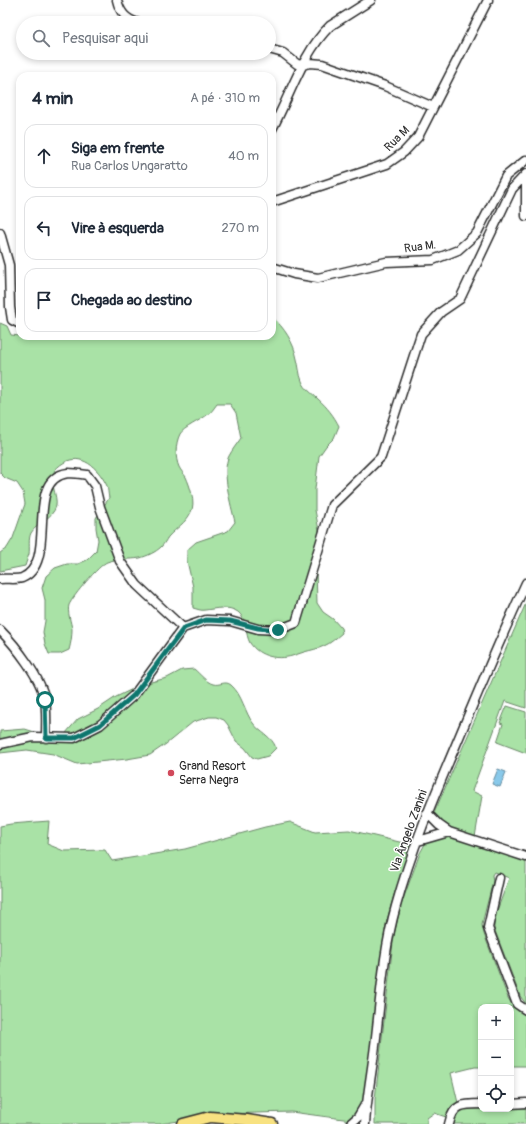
<!DOCTYPE html>
<html lang="pt">
<head>
<meta charset="utf-8">
<style>
	body { margin:0; font-family:Pangolin,sans-serif; background:#f6f6f7; color:#1f2937 }
	.controls { position:absolute; right:12px; bottom:12px; display:grid; overflow:hidden; border-radius:8px; box-shadow:0 2px 6px #0003 }
	.controls button { width:36px; height:36px; display:grid; place-items:center; padding:0; border:0; border-bottom:1px solid #e0e1e3; background:#fff; color:#1f2937; font:20px sans-serif }
	.stop { position:absolute; width:12px; height:12px; margin:-9px; border:3px solid #0f766e; border-radius:50%; background:#fff }
	.stop.end { background:#0f766e; border-color:#fff; box-shadow:0 1px 4px #0008 }
	.list { margin:0; padding:0; list-style:none }
	h2 { display:flex; justify-content:space-between; align-items:center; height:52px; margin:0; padding:0 16px; font-size:17px }
	h2 small { font-size:13px; font-weight:400; color:#747a83 }
	.list li { display:grid; grid-template-columns:26px 1fr auto; gap:12px; align-items:center; box-sizing:border-box; height:64px; margin:0 8px 8px; padding:0 8px; border:1px solid #e0e1e3; border-radius:12px }
	.list b { display:block; font-size:15px; white-space:nowrap }
	.list p { margin:0; font-size:13px; white-space:nowrap; color:#747a83 }
	.list em { font-size:13px; font-style:normal; color:#747a83 }
	.icon { flex:none; width:22px; height:22px; fill:none; stroke:currentColor; stroke-width:2; stroke-linecap:round; stroke-linejoin:round }
	.map { position:relative; flex:none; width:526px; height:1124px; overflow:hidden }
	.search { position:absolute; background:#fff; box-shadow:0 2px 6px #0003; left:16px; top:16px; width:260px; height:44px; display:flex; align-items:center; gap:10px; box-sizing:border-box; padding:0 14px; border-radius:22px; color:#747a83; font-size:15px }
	.panel { position:absolute; background:#fff; box-shadow:0 2px 6px #0003; left:16px; top:72px; width:260px; height:268px; border-radius:12px }
	.map>svg:first-child { display:block }
	.green { fill:#a9e2a6; stroke:#6a8668 }
	.water { fill:#89c9ea; stroke:#638a9e }
	.lines { fill:none; stroke-linecap:round; stroke-linejoin:round }
	.minor-casing { stroke:#2b2b2b; stroke-width:11 }
	.major-casing { stroke:#2b2b2b; stroke-width:13 }
	.minor { stroke:#fff; stroke-width:8 }
	.major { stroke:#f8e281; stroke-width:10 }
	.route { stroke:#0f766e; stroke-width:5 }
	.poi-dot { fill:#d1495b; stroke:#fff; stroke-width:1.5 }
	.labels { text-anchor:middle; dominant-baseline:central; stroke-width:3; stroke-linejoin:round; paint-order:stroke }
	.street-label { font-size:12px; fill:#2b2b2b; stroke:#fff }
	.poi-label { font-size:12px; fill:#2b2b2b; stroke:#fff; text-anchor:start }
</style>
</head>
<body>
<div class="map">
<svg width="526" height="1124" viewBox="0 0 526 1124">
	<rect width="100%" height="100%" fill="#fff"/>
	<filter id="ink" filterUnits="userSpaceOnUse"><feTurbulence type="fractalNoise" baseFrequency=".025" numOctaves="2"/><feDisplacementMap in="SourceGraphic" scale="8" xChannelSelector="R" yChannelSelector="G"/><feConvolveMatrix kernelMatrix="1 2 1 2 8 2 1 2 1" color-interpolation-filters="sRGB"/></filter>
	<g filter="url(#ink)">
		<path class="green" d="M 272,317 C 284,327 294,343 297,359 C 299,366 299,374 302,381 C 305,389 312,393 318,399 C 327,407 334,416 339,426 L 334,438 L 326,446 L 319,456 L 315,489 L 315,510 L 322,546 L 316,569 L 317,603 L 323,612 L 333,619 L 341,628 L 342,633 C 336,638 331,643 324,646 C 318,649 311,650 304,652 C 300,653 296,655 292,656 C 278,660 259,657 250,643 C 245,634 247,619 238,612 C 228,605 215,609 205,610 C 201,611 197,609 193,608 L 193,587 L 187,561 L 187,550 L 196,542 L 228,531 L 235,522 C 231,505 221,471 229,456 C 232,450 237,444 241,438 L 236,413 L 230,404 L 217,404 C 214,408 211,413 207,415 C 201,420 183,428 180,434 C 175,444 175,458 179,467 C 181,471 184,474 186,477 C 190,486 196,503 191,512 C 186,523 176,528 168,537 C 166,540 164,544 161,547 C 156,552 147,556 140,558 C 129,560 117,558 107,562 C 99,565 73,596 69,605 C 67,612 71,622 72,629 C 72,636 71,643 69,650 L 60,654 L 49,654 L 45,644 L 43,632 L 45,621 L 45,600 L 42,588 L 46,576 L 55,568 L 67,564 L 78,564 L 87,560 L 96,551 L 98,540 L 96,528 L 96,518 L 109,498 C 108,494 108,489 107,486 C 100,471 85,454 67,461 C 63,463 58,466 55,470 C 48,481 58,495 56,506 C 53,518 36,524 31,533 C 28,539 30,548 29,554 C 28,558 26,562 25,566 L 0,571 L 0,553 L 7,548 L 13,538 L 25,504 L 23,492 L 17,483 L 5,478 L 0,473 L 0,323 L 7,326 L 11,335 L 20,336 L 272,336 Z
			M 526,603 L 526,708 L 505,701 L 472,791 L 482,796 L 475,837 L 450,828 L 440,822 L 434,813 Z
			M 194,669 C 200,674 206,682 213,684 C 220,686 225,680 231,685 C 242,694 245,713 253,723 C 260,733 272,736 276,748 L 268,756 L 257,759 L 252,757 L 245,748 L 236,741 L 228,725 L 224,720 L 216,717 L 209,717 L 193,722 L 166,744 L 150,755 L 127,759 L 77,764 L 53,754 L 27,750 L 0,753 L 0,731 L 25,729 L 44,735 L 65,734 L 78,719 L 98,709 L 116,697 L 143,684 L 167,678 L 182,670 Z
			M 507,706 L 526,712 L 526,753 L 497,742 L 503,724 L 500,723 Z
			M 49,821 L 47,844 L 64,851 L 105,850 L 112,861 L 185,849 L 265,827 L 290,822 L 315,832 L 349,830 L 412,845 L 394,895 L 386,924 L 367,1082 C 364,1097 362,1108 351,1120 L 291,1112 L 222,1114 L 160,1124 L 0,1124 L 0,826 L 11,824 Z
			M 450,836 L 526,860 L 526,1004 L 520,996 L 494,928 L 494,919 L 509,878 L 494,872 L 492,875 L 493,881 L 484,916 L 482,925 L 484,934 L 508,998 C 513,1006 516,1012 526,1015 L 526,1066 L 511,1066 L 511,1007 L 481,1007 L 481,1067 L 475,1067 L 451,1073 L 458,1103 L 449,1111 L 446,1117 L 434,1113 L 427,1118 L 427,1124 L 375,1124 L 375,1099 L 394,934 L 401,905 L 420,853 L 425,844 L 441,837 Z
			M 465,1108 L 481,1109 L 526,1108 L 526,1124 L 451,1124 L 454,1115 Z"/>
		<path class="water" d="M 498,769 L 506,772 L 500,787 L 492,784 Z"/>
		<g class="lines">
			<defs>
				<path id="minor" d="M 117,0 C 120,13 126,19 138,23
					M 269,49 L 283,53 L 297,64 L 302,65 L 310,63 L 322,64 L 385,86 L 433,107
					M 272,129 C 290,96 303,52 330,26 L 371,0
					M 526,175 L 526,216
					M 272,202 L 387,164 L 404,152 L 418,137 L 488,0
					M 0,233 L 9,265 L 10,307 L 12,320 L 20,324
					M 272,267 L 294,274 L 318,278 L 386,262 L 433,260 L 458,250 L 477,233 L 506,176 L 526,160
					M 0,579 C 6,578 16,580 22,578 C 60,562 22,479 68,473 C 74,473 81,474 87,475 L 95,486 L 100,507 L 120,561 L 137,585 L 183,628
					M 0,630 C 16,646 41,678 45,700 C 47,712 46,726 46,738
					M 0,744 L 33,737 L 74,738 L 100,725 L 134,695 L 183,628 L 206,620 L 230,621 L 258,629 L 278,630 L 296,623 L 332,505 L 381,457 L 421,334 L 441,312 L 460,299 L 512,189 L 526,174
					M 427,813 L 439,825 L 449,832 L 526,857
					M 418,841 L 449,832
					M 499,878 L 488,928 L 517,1004 L 526,1010
					M 511,1104 L 526,1103
					M 350,1124 L 358,1117 L 365,1105
					M 365,1124 C 367,1095 373,1066 376,1037 C 381,993 384,948 396,906 C 411,851 433,799 455,747 C 478,692 501,637 526,583
					M 449,1124 C 453,1104 463,1104 481,1104"/>
				<path id="major" d="M 183,1124 L 210,1117 L 247,1120 L 272,1124"/>
			</defs>
			<use href="#minor" class="minor-casing"/>
			<use href="#major" class="major-casing"/>
			<use href="#minor" class="minor"/>
			<use href="#major" class="major"/>
		</g>
	</g>
	<g class="lines" filter="url(#ink)">
		<path class="route" d="M 45,700 L 46,738 L 74,738 L 100,725 L 134,695 L 184,628 L 206,620 L 230,621 L 258,628 L 278,630"/>
	</g>
	<circle class="poi-dot" cx="171" cy="773" r="4"/>
	<g class="labels">
		<g class="street-label">
			<text transform="translate(397 139) rotate(-45)">Rua M</text>
			<text transform="translate(420 247) rotate(-7)">Rua M.</text>
			<text transform="translate(409 831) rotate(-70)">Via Ângelo Zanini</text>
		</g>
		<g class="poi-label">
			<text x="179" y="766">Grand Resort<tspan x="179" dy="14">Serra Negra</tspan></text>
		</g>
	</g>
</svg>
<div class="controls">
<button>+</button>
<button>−</button>
<button><svg class="icon" aria-label="locate" viewBox="0 0 24 24"><circle cx="12" cy="12" r="6"/><path d="M12 2v4M12 18v4M2 12h4M18 12h4"/></svg></button>
</div>
<div class="stop" style="left:45px;top:700px"></div>
<div class="stop end" style="left:278px;top:630px"></div>
<div class="search"><svg class="icon" aria-label="search" viewBox="0 0 24 24"><circle cx="10" cy="10" r="6"/><path d="M15 15l6 6"/></svg>Pesquisar aqui</div>
<section class="panel">
<h2>4 min<small>A pé · 310 m</small></h2>
<ul class="list">
<li><svg class="icon" aria-label="ahead" viewBox="0 0 24 24"><path d="M12 20V5M6 11l6-6 6 6"/></svg><div><b>Siga em frente</b><p>Rua Carlos Ungaratto</p></div><em>40 m</em></li>
<li><svg class="icon" aria-label="left" viewBox="0 0 24 24"><path d="M17 20v-9H6M10 6l-5 5 5 5"/></svg><div><b>Vire à esquerda</b></div><em>270 m</em></li>
<li><svg class="icon" aria-label="arrive" viewBox="0 0 24 24"><path d="M6 21V4h12l-3 4 3 4H6"/></svg><div><b>Chegada ao destino</b></div></li>
</ul>
</section>
</div>
</body>
</html>
